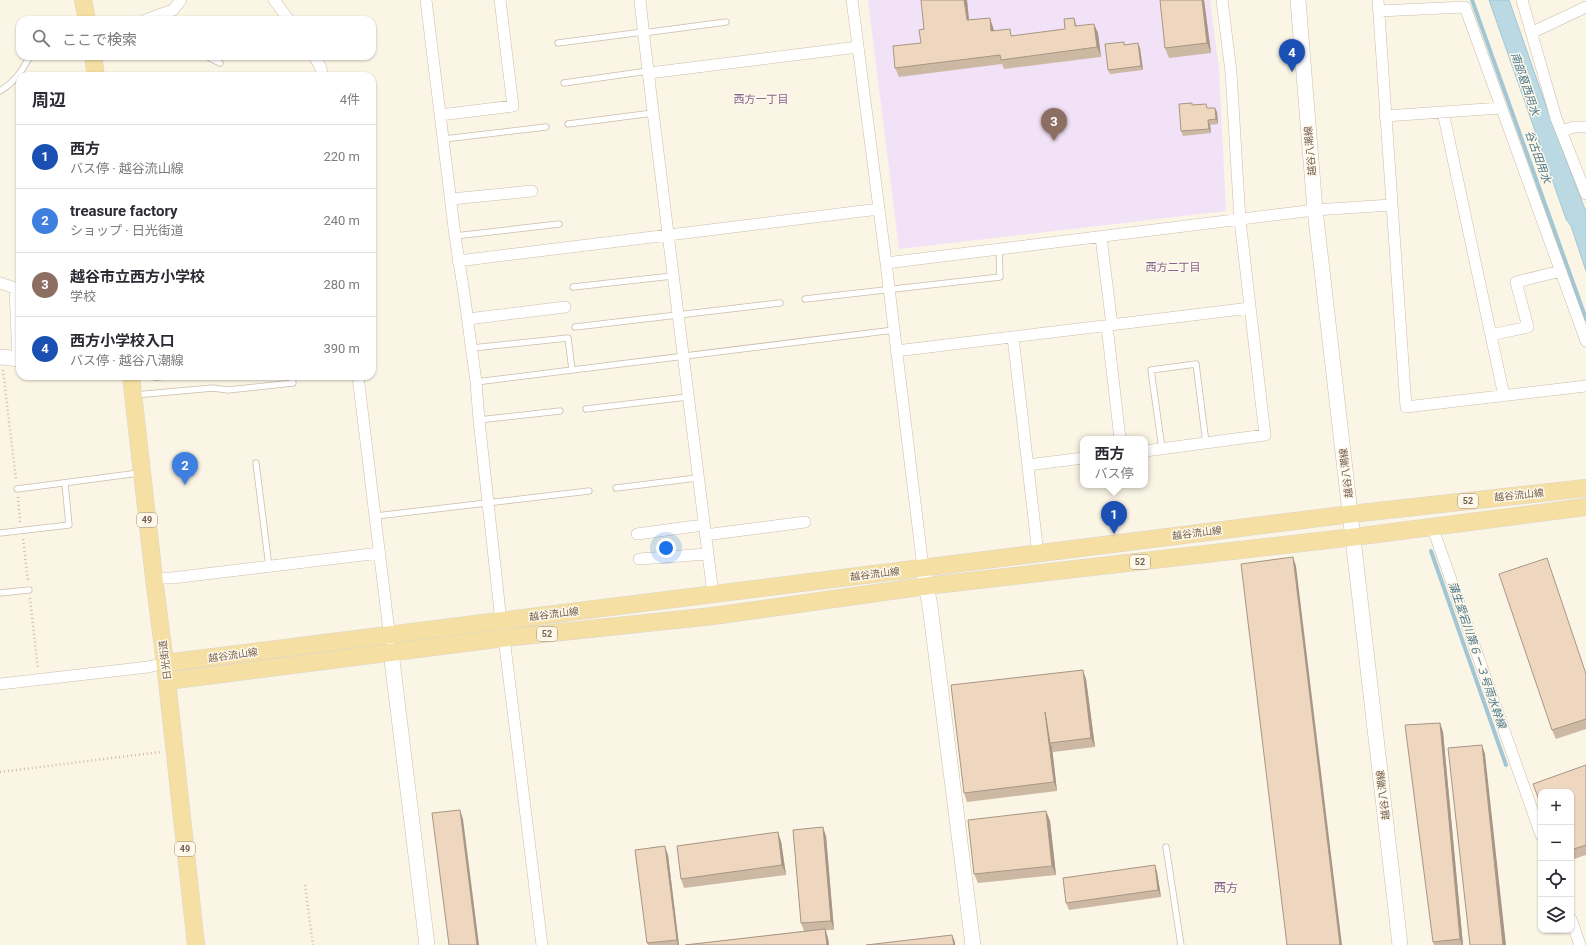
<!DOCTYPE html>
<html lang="ja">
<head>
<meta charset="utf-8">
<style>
	body { margin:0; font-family:Roboto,"Noto Sans JP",sans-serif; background:#f7f7f7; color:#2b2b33 }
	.controls { position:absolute; right:12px; bottom:12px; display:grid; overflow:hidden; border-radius:8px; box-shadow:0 1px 3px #0004 }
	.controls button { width:36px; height:36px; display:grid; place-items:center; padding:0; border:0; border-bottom:1px solid #e1e1e2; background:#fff; color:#2b2b33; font:20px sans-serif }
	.you { position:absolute; left:666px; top:548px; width:14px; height:14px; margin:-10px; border:3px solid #fff; border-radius:50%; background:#1a73e8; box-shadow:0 0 0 6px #1a73e833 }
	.badge { display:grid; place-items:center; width:26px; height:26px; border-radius:50%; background:#ea580c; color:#fff; font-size:13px; font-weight:700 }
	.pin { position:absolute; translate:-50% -33px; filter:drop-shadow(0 1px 2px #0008) }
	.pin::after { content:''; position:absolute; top:21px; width:14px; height:12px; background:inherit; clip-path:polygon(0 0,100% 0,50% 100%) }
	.popup { position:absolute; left:1080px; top:436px; width:68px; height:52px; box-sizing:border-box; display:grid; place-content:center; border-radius:8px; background:#fff; filter:drop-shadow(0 1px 3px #0005); font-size:13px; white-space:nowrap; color:#7c7c81 }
	.popup b { font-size:15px; color:#2b2b33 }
	.popup::after { content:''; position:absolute; left:50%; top:100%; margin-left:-8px; border:8px solid transparent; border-top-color:#fff }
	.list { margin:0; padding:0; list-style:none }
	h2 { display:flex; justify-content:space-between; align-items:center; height:52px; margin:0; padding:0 16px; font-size:17px }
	h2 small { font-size:13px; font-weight:400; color:#7c7c81 }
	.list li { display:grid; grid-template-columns:26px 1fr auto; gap:12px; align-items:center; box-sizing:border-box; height:64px; padding:0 16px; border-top:1px solid #e1e1e2 }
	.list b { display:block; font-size:15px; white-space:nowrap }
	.list p { margin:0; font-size:13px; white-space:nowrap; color:#7c7c81 }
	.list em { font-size:13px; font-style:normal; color:#7c7c81 }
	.icon { flex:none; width:22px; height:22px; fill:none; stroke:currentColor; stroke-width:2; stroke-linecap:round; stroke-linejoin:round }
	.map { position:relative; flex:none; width:1586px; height:945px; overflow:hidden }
	.search { position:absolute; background:#fff; box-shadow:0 1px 3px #0004; left:16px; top:16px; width:360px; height:44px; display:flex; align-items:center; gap:10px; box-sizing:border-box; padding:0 14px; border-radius:12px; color:#7c7c81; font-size:15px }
	.panel { position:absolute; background:#fff; box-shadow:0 1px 3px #0004; left:16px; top:72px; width:360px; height:308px; border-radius:12px }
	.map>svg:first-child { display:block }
	.education { fill:#f2e2f7 }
	.water { fill:#bbd9e3; stroke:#a2c6d4 }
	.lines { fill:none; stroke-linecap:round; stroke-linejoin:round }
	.stream { stroke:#a2c6d4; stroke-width:4 }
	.lane-casing { stroke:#ccbdac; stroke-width:7 }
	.street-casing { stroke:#ccbdac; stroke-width:12 }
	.secondary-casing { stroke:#cebeaa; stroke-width:16 }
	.primary-casing { stroke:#dad5d0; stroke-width:18 }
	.path { stroke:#d3baa2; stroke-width:2.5; stroke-dasharray:1 3; stroke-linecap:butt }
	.lane { stroke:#fff; stroke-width:5.5 }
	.street { stroke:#fff; stroke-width:11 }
	.secondary { stroke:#fff; stroke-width:15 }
	.primary { stroke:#f5dfa2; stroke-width:17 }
	.wall { fill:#cdb9a3 }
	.shaded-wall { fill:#a79685 }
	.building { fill:#eed7be; stroke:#a79685 }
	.labels { text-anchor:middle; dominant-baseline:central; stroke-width:3; stroke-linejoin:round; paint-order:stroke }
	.shield { fill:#fef8eb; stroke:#9c8c7c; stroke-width:1 }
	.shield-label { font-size:9px; font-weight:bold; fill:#725e4c }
	.street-label { font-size:10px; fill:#725e4c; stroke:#fef8eb }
	.water-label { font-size:11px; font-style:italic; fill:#4b788a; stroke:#fef8eb }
	.neighbourhood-label { font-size:11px; fill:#85648e; stroke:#fef8eb }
	.quarter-label { font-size:12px; fill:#85648e; stroke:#fef8eb }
</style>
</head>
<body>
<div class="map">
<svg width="1586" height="945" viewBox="0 0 1586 945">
	<rect width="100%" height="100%" fill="#fbf5e5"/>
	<path class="education" d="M 868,0 L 1210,0 L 1219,70 L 1226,211 L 899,249 Z"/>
	<path class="water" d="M 1489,0 L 1509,0 L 1551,120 L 1586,212 L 1586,271 L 1571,226 L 1566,219 Z"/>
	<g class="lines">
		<path class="stream" d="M 1472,0 L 1586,319
			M 1431,551 L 1506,765"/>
		<defs>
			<path id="lane" d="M 71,20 L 72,20
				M 643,33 L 726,22
				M 558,43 L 643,32
				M 206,56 L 220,63
				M 564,83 L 648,71
				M 0,91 C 15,82 22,71 30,56
				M 568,124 L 653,113
				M 444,139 L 546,127
				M 455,236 L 559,224
				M 573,287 L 672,276
				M 805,299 L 1000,277 L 999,249
				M 575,327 L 780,303
				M 472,348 L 568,338 L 572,370 L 476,382
				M 572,370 L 894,330
				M 135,395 L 213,388 L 228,390 L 293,383 L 292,376
				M 586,409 L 687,397
				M 479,420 L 560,411
				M 1162,449 L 1151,370 L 1196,364 L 1206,443
				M 256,463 L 269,567
				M 616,488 L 697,478
				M 17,489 L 139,473
				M 376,516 L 589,491
				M 0,533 L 69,525 L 65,483
				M 0,593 L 29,590
				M 1166,847 L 1181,945"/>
			<path id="street" d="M 274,0 L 289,20
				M 426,0 L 455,236 L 465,300 L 476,382 L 479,420 L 501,621
				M 640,0 C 648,78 659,156 668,234 C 682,354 697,474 713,594
				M 852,0 L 886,263 L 923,568
				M 1378,0 L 1406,407 L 1586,386
				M 1522,0 L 1556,118 L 1586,194
				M 1379,11 L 1465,7 L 1586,341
				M 145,20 L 173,10 L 181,0
				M 1531,33 L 1586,7
				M 314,56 L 321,68 L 322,76
				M 649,73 L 858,47
				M 1443,112 L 1504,396
				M 440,115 L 513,106 L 500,0
				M 1385,116 L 1501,108
				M 1562,131 L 1574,127 L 1586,127
				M 451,199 L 532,191
				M 1101,237 L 1112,325
				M 458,261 L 879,209
				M 886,263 L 1315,210 L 1391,205
				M 0,283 L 15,288 L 18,359
				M 468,319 L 565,307
				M 1107,326 L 1120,439
				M 1491,335 L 1528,327 L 1516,282 L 1561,271
				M 1013,337 L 1038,554
				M 896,351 L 1250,308
				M 358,376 L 390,640
				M 1145,451 L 1265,435 L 1240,220 L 1231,72 L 1222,0
				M 1028,465 L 1083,458
				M 1432,526 L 1541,835
				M 637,534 L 703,525
				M 705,535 L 805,522
				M 639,559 L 707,554
				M 154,578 L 172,578 L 380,553
				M 504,638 L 542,945
				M 0,684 L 148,667 L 165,663
				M 1571,919 L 1580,945"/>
			<path id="secondary" d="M 1298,0 L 1315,210 L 1400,945
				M 0,357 L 20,359
				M 924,575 L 930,606 L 973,945
				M 391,652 L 427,945"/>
			<path id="primary" d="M 83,0 L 87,20
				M 93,56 L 96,76
				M 131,376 L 154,578 L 165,663 L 196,945
				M 165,663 L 1351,514 L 1586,488
				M 167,681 L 504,638 L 713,616 L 926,586 L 1354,537 L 1586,507"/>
		</defs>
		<use href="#lane" class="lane-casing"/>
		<use href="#street" class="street-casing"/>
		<use href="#secondary" class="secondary-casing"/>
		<use href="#primary" class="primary-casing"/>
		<path class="path" d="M 3,370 L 16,480
			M 18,497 L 20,522
			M 23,539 L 28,581
			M 30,598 L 38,669
			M 0,772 L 160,752
			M 305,885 L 313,945"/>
		<use href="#lane" class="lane"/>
		<use href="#street" class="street"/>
		<use href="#secondary" class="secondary"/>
		<use href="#primary" class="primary"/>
	</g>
	<path class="wall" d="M 967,0 L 969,20 L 993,27 L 994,31 L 1013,36 L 1065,29 L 1074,18 L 1077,26 L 1098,33 L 1101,57 L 1004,69 L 1002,64 L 899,77 L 895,68 L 921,43 L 924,29 Z
		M 1160,0 L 1204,0 L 1211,53 L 1169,58 L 1165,48 Z
		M 1125,45 L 1140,48 L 1143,70 L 1110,74 L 1108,70 Z
		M 1193,105 L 1208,108 L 1215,108 L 1217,112 L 1218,124 L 1210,125 L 1211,133 L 1183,136 L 1181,131 Z
		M 152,376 L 209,376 L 154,381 Z
		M 1586,673 L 1586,729 L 1556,739 L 1552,730 Z
		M 1086,679 L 1095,747 L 1053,752 L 1052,748 L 1057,791 L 967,802 L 964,793 Z
		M 1440,723 L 1443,732 L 1463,945 L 1434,945 L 1433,942 Z
		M 1586,765 L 1586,855 L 1571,860 L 1571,792 Z
		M 1046,811 L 1050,821 L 1056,875 L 978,883 L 974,874 Z
		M 826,836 L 834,930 L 826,930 L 828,938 L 829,945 L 685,945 L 804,931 L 801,923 Z
		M 781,841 L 786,875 L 684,888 L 681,879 Z
		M 668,855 L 679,945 L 648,945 L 647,943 Z
		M 1155,865 L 1157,872 L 1161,897 L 1069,910 L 1066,903 Z"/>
	<path class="shaded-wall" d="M 964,0 L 967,0 L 970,30 L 967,20 Z
		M 1202,0 L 1204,0 L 1211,53 L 1207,43 Z
		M 990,18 L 993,27 L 995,41 L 991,31 Z
		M 1094,24 L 1098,33 L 1101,57 L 1097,47 Z
		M 1138,43 L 1140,48 L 1143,70 L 1141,66 Z
		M 1215,108 L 1217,112 L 1218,124 L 1216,119 Z
		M 1208,120 L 1210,125 L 1211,133 L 1209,129 Z
		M 1293,557 L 1296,566 L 1342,945 L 1340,945 Z
		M 1083,670 L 1086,679 L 1095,747 L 1091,738 Z
		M 1045,712 L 1050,743 L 1052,747 L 1057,791 L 1054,782 Z
		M 1440,723 L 1443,732 L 1463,945 L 1462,945 L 1460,939 Z
		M 1482,745 L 1485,754 L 1506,945 L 1503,945 Z
		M 460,810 L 463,819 L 479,945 L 477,945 Z
		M 1046,811 L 1050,821 L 1056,875 L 1052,866 Z
		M 823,827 L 826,836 L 834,930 L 831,921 Z
		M 778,832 L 781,841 L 786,875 L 782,865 Z
		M 665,846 L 668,855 L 679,945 L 678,945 L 677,940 Z
		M 1155,865 L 1157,872 L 1161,897 L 1158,890 Z
		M 825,929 L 828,938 L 829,945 L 827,945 Z
		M 952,935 L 955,942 L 955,945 L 954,945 Z"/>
	<path class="building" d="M 921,0 L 964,0 L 967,20 L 990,18 L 991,31 L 1010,29 L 1011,36 L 1065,29 L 1064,19 L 1074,18 L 1075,26 L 1094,24 L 1097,47 L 1001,60 L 1000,55 L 895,68 L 893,46 L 921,43 L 919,30 L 924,29 Z
		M 1160,0 L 1202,0 L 1207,43 L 1165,48 Z
		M 1124,42 L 1124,45 L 1138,43 L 1141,66 L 1108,70 L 1105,44 Z
		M 1192,103 L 1192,105 L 1206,104 L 1207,108 L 1215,108 L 1216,119 L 1208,120 L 1209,129 L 1181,131 L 1179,104 Z
		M 1293,557 L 1340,945 L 1287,945 L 1241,564 Z
		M 1547,558 L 1586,674 L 1586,719 L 1552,730 L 1499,574 Z
		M 1083,670 L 1091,738 L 1050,743 L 1045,712 L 1054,782 L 964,793 L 951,685 Z
		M 1440,723 L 1460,939 L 1433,942 L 1405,725 Z
		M 1482,745 L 1503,945 L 1470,945 L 1448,748 Z
		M 1586,765 L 1586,845 L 1571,850 L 1571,792 L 1541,792 L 1541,805 L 1533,784 Z
		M 460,810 L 477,945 L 449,945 L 432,813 Z
		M 1046,811 L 1052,866 L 974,874 L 968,820 Z
		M 823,827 L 831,921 L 801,923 L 793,830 Z
		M 778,832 L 782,865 L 681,879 L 677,846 Z
		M 665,846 L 677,940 L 647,943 L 635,850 Z
		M 1155,865 L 1158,890 L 1066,903 L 1063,878 Z
		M 825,929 L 827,945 L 685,945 Z
		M 952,935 L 954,945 L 866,945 Z"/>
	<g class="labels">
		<g class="shield">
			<rect x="1458" y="494" width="20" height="14" rx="3"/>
			<rect x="137" y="513" width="20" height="14" rx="3"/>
			<rect x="1130" y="555" width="20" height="14" rx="3"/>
			<rect x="537" y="627" width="20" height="14" rx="3"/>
			<rect x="175" y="842" width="20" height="14" rx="3"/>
		</g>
		<g class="shield-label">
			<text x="1468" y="501">52</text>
			<text x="147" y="520">49</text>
			<text x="1140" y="562">52</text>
			<text x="547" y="634">52</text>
			<text x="185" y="849">49</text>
		</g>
		<g class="street-label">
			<text transform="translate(1310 151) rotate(-95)">越谷八潮線</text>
			<text transform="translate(1346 473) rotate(-97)">越谷八潮線</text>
			<text transform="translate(1519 495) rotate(-6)">越谷流山線</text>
			<text transform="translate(1197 533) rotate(-7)">越谷流山線</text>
			<text transform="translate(875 574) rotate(-7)">越谷流山線</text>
			<text transform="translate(554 614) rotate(-7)">越谷流山線</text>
			<text transform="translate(233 655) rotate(-8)">越谷流山線</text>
			<text transform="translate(165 660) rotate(-97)">日光街道</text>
			<text transform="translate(1383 795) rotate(-97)">越谷八潮線</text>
		</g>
		<g class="water-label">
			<text transform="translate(1525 84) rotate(71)">南部葛西用水</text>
			<text transform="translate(1538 157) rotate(70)">谷古田用水</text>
			<text transform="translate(1477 655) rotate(71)">蒲生愛宕川第６ー３号雨水幹線</text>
		</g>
		<g class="neighbourhood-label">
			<text x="761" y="99">西方一丁目</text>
			<text x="1173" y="267">西方二丁目</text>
		</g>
		<g class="quarter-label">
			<text x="1226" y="888">西方</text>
		</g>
	</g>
</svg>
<div class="controls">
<button>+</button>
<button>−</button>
<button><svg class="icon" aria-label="locate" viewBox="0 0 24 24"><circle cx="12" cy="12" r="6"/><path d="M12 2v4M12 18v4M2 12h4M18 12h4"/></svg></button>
<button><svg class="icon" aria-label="layers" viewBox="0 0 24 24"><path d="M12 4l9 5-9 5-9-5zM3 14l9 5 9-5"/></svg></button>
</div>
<div class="you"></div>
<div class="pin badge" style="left:1114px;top:534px;background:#1a4fb4">1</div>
<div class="popup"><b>西方</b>バス停</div>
<div class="pin badge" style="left:185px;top:485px;background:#3f7fe0">2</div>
<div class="pin badge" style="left:1054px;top:141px;background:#8d6e63">3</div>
<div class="pin badge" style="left:1292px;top:72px;background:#1a4fb4">4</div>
<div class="search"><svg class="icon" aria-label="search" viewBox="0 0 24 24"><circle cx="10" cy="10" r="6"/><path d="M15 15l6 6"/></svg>ここで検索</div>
<section class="panel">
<h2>周辺<small>4件</small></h2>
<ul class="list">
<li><span class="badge" style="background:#1a4fb4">1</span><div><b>西方</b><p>バス停 · 越谷流山線</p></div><em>220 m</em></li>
<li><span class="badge" style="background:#3f7fe0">2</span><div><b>treasure factory</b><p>ショップ · 日光街道</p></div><em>240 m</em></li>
<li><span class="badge" style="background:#8d6e63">3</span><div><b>越谷市立西方小学校</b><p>学校</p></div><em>280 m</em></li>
<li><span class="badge" style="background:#1a4fb4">4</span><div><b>西方小学校入口</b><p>バス停 · 越谷八潮線</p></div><em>390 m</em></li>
</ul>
</section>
</div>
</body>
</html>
